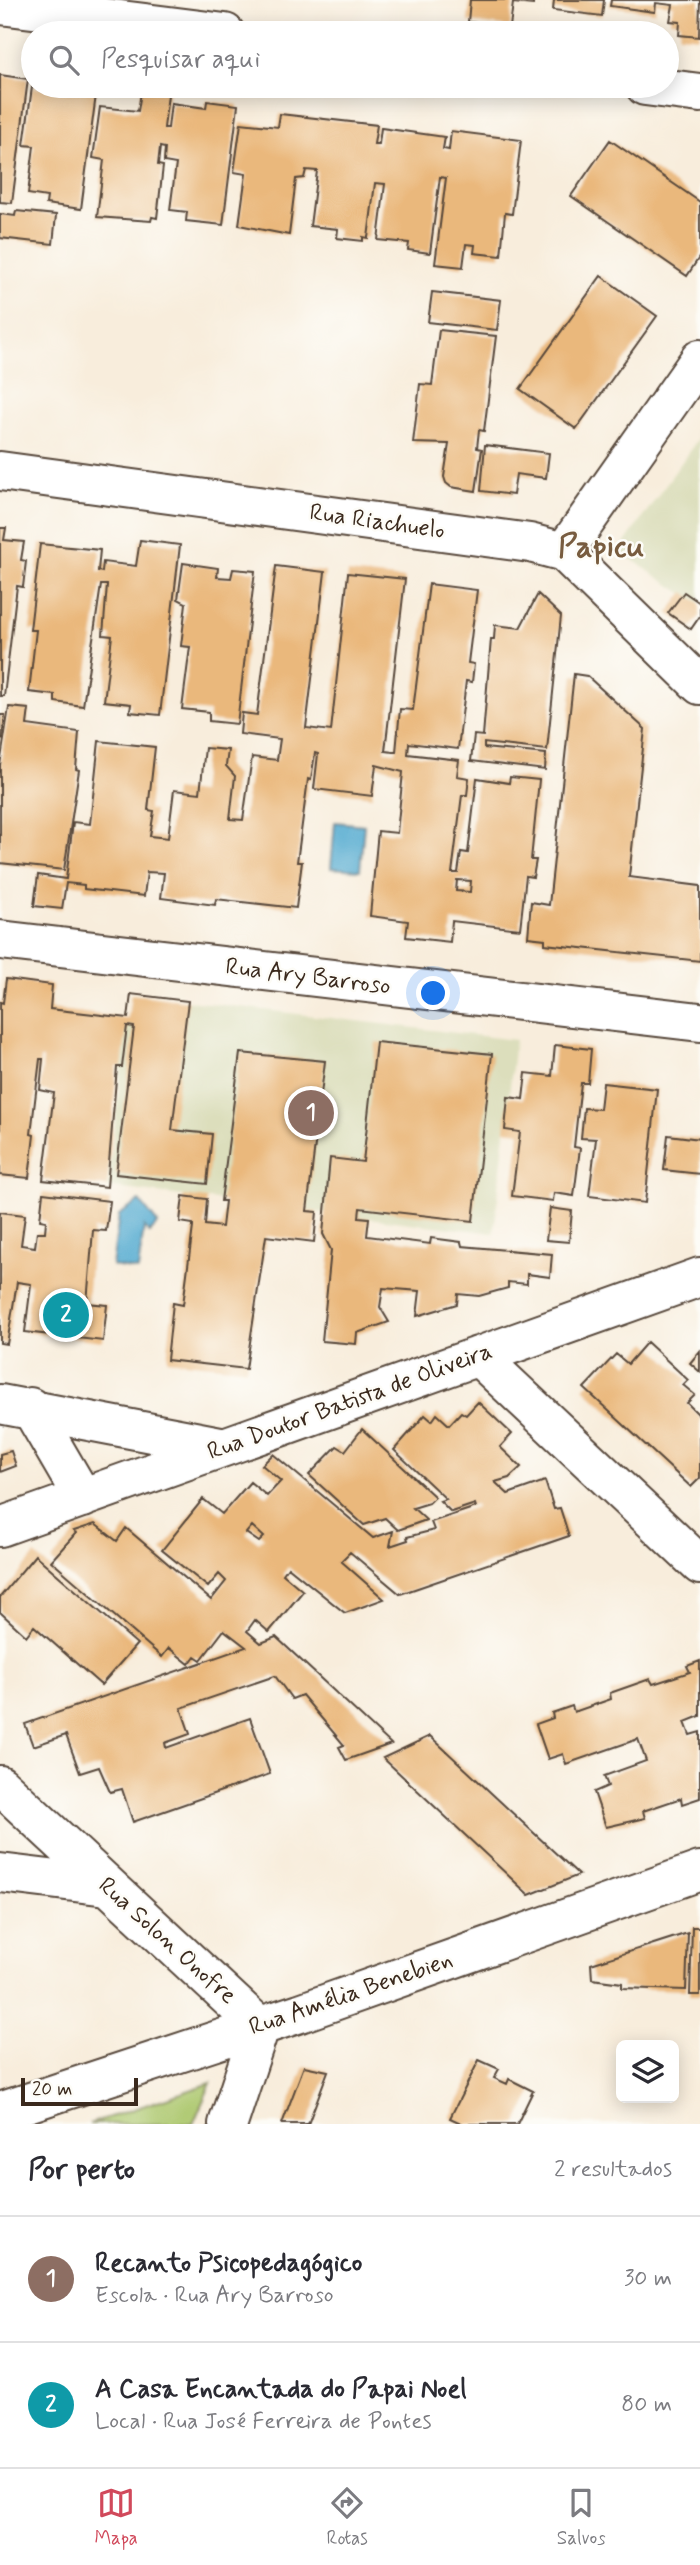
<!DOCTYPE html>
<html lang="pt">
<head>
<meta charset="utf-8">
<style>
	body { margin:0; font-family:Mynerve,sans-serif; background:#f2f2f3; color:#2b2b33 }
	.controls { position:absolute; right:21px; bottom:21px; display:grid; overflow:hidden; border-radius:10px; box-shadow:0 4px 18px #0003 }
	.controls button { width:63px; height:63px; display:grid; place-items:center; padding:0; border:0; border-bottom:2px solid #e1e1e2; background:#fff; color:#2b2b33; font:35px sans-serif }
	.scale { position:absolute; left:21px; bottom:18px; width:117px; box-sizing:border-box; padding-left:7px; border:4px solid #3b2a1e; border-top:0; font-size:19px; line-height:24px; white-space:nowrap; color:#3b2a1e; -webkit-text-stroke:5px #fdfcf7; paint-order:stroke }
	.you { position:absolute; left:434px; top:994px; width:24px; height:24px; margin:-18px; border:5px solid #fff; border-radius:50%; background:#1a73e8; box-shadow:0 0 0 10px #1a73e833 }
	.badge { display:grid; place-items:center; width:46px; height:46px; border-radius:50%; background:#d1495b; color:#fff; font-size:23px; font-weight:700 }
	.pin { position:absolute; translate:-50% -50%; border:4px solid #fff; box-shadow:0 2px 7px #0006 }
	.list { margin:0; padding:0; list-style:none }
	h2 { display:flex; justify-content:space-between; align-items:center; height:91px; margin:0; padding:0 28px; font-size:30px }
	h2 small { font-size:23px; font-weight:400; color:#7c7c81 }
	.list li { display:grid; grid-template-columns:46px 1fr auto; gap:21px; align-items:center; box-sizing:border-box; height:126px; padding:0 28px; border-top:2px solid #e1e1e2 }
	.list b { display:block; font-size:26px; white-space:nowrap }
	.list p { margin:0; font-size:23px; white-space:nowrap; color:#7c7c81 }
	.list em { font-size:23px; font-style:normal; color:#7c7c81 }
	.icon { flex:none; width:38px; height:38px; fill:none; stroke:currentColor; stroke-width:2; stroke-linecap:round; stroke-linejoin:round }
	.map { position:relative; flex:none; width:700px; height:2124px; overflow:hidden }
	.search { position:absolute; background:#fff; box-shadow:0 4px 18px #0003; left:21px; right:21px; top:21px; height:77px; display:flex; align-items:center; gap:18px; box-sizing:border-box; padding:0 24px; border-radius:38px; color:#7c7c81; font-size:26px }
	.sheet { height:343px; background:#fff }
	nav { display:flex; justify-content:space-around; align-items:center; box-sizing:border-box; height:98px; border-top:2px solid #e1e1e2; background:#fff; font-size:19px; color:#7c7c81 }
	nav a { display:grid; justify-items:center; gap:4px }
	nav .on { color:#d1495b }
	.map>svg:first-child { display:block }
	.built { fill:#dcdebc }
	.green { fill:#acc76d; stroke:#747846; stroke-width:2 }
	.water { fill:#53aad0; stroke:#476a77; stroke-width:2 }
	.building { fill:#eab87b; fill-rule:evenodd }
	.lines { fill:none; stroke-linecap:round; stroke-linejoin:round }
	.minor-casing { stroke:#57473a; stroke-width:42 }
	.minor { stroke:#fff; stroke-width:38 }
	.labels { text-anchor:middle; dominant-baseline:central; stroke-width:5; stroke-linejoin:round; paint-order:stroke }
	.street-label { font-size:24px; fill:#3b2a1e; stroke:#fdfcf7 }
	.district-label { font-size:32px; font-weight:bold; fill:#785c3f; stroke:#fdfcf7 }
</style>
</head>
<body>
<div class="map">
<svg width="700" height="2124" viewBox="0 0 700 2124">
	<rect width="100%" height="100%" fill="#fdfcf7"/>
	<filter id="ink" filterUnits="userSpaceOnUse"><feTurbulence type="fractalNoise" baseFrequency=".0143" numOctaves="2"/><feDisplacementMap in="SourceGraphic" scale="14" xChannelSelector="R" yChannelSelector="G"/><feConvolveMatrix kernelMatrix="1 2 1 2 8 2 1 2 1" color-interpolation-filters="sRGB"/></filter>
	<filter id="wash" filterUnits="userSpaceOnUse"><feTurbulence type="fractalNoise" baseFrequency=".00686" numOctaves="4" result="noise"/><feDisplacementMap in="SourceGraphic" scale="28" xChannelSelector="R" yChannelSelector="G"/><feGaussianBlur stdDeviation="1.57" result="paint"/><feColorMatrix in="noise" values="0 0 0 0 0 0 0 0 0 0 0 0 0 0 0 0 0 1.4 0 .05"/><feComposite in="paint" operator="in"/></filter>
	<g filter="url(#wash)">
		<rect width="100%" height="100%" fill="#f8eddc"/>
		<path class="built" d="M 700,436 L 700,605 L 619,551 Z
			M 131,994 L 515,1040 L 494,1233 L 107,1187 Z"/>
		<path class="green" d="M 211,2083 L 193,2124 L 89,2124 Z"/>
		<path class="water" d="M 335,822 L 364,825 L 360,870 L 331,868 Z
			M 140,1201 L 158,1224 L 149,1233 L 144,1227 L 138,1270 L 112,1266 L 119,1215 Z"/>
		<g id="blocks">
			<path class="building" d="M 470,0 L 533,0 L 533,5 L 513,3 L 510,27 L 468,22 Z
				M 554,0 L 604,0 L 602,16 L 553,10 Z
				M 611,0 L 700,0 L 699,37 L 679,35 L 680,22 L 670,21 L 673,5 L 656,3 L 655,12 L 610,6 Z
				M 0,75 L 28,79 L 12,203 L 0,202 Z
				M 68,86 L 97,87 L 81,209 L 46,204 L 47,197 L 28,194 L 34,146 L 24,145 L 32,87 L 67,91 Z
				M 142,86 L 169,86 L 164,128 L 168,128 L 171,103 L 206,108 L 207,101 L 238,105 L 223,225 L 186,221 L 187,212 L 170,210 L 176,164 L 164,162 L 165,148 L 160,147 L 158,165 L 163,166 L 157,218 L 152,217 L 151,221 L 97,217 L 104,160 L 93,158 L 100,107 L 138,111 Z
				M 280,114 L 377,125 L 374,144 L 379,144 L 381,128 L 445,137 L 443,149 L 449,150 L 451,131 L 521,140 L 512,214 L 505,213 L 501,256 L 474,253 L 475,245 L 466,244 L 463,267 L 435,264 L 446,178 L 440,177 L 430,253 L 408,250 L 409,243 L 378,240 L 385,184 L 375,183 L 368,238 L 363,237 L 363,241 L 337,238 L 338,229 L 310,226 L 317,171 L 306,170 L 304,178 L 296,179 L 289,235 L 239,225 L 246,174 L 234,172 L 241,123 L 278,127 Z
				M 610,140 L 700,202 L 700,256 L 687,276 L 571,196 Z
				M 16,211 L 56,215 L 53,244 L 0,238 L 0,214 L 15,216 Z
				M 601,276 L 657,316 L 576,429 L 520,389 Z
				M 432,292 L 501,300 L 497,330 L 428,322 Z
				M 439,330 L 496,336 L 484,431 L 479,430 L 477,448 L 482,449 L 476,491 L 451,487 L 446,483 L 444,477 L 449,444 L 413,443 L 420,384 L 432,385 Z
				M 485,445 L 549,453 L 546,478 L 516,474 L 513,495 L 481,491 Z
				M 0,528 L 6,528 L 4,540 L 24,542 L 21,560 L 26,561 L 23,587 L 17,586 L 4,696 L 0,696 Z
				M 140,540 L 180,545 L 160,715 L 130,712 L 131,704 L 104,701 L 112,636 L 103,635 L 107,585 L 101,585 L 83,706 L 55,702 L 55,695 L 29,692 L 36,630 L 30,630 L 40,544 L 100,550 L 98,571 L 102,572 L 103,562 L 136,566 Z
				M 183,563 L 218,568 L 217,577 L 231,578 L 233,569 L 255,571 L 237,724 L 209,721 L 209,712 L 182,709 L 190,647 L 181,646 L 186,603 L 178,599 Z
				M 276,566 L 325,572 L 306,728 L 331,731 L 348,573 L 405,579 L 385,751 L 393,752 L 396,752 L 400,709 L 413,710 L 429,584 L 477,590 L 468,663 L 474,664 L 472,682 L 466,681 L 458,749 L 409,743 L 408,754 L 459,760 L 457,776 L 469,778 L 467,795 L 462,795 L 452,873 L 458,873 L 461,852 L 468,853 L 477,778 L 509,783 L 510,777 L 539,780 L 531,860 L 536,860 L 533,877 L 526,876 L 520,929 L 452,921 L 450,942 L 406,937 L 408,921 L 370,916 L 378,831 L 397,833 L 403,772 L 376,765 L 372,796 L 314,789 L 318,754 L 315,753 L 311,780 L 308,779 L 297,862 L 302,862 L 296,908 L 216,899 L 215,905 L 161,898 L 164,873 L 147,872 L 144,896 L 84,889 L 84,885 L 66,883 L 62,909 L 34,906 L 38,875 L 66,879 L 73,822 L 90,824 L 99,741 L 155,747 L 148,810 L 154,811 L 150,836 L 168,838 L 174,790 L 200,793 L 205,748 L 228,750 L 226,766 L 235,776 L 230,819 L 243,820 L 252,757 L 277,760 L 280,739 L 240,734 L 242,713 L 257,715 ZM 457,880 L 471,881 L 470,892 L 456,891 Z
				M 684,592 L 700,603 L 700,616 L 691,629 L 668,613 Z
				M 538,594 L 561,616 L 547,750 L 484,743 L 484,748 L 546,754 L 545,770 L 471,761 L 474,735 L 483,736 L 491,639 L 494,639 L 495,625 L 520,628 Z
				M 574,674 L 587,676 L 645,729 L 629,877 L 700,886 L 700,961 L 545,944 L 545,939 L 528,937 L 531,902 L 549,905 Z
				M 9,707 L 29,709 L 27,725 L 79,732 L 76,769 L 79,770 L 64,870 L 0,863 L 0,765 Z
				M 0,715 L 5,715 L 2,739 L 0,738 Z
				M 6,979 L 52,985 L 50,1009 L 128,1018 L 131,994 L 188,1001 L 172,1130 L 212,1134 L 207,1184 L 116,1174 L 134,1027 L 127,1026 L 122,1067 L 117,1067 L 107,1187 L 43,1180 L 54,1093 L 40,1090 L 43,1059 L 40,1059 L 31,1134 L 34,1135 L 29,1178 L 0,1175 L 0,1002 L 3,1003 Z
				M 376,1042 L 492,1054 L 473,1221 L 360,1208 L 359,1217 L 369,1218 L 367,1236 L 430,1244 L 431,1238 L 461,1242 L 462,1246 L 552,1254 L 550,1277 L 527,1274 L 527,1284 L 508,1282 L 508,1288 L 479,1296 L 458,1294 L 457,1304 L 417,1316 L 420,1291 L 383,1288 L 380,1307 L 389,1322 L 357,1333 L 356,1344 L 322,1341 L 331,1250 L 323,1234 L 330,1158 L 363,1162 Z
				M 555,1045 L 591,1049 L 588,1083 L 581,1083 L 574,1147 L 580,1148 L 574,1196 L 554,1193 L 553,1201 L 512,1196 L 520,1132 L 505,1130 L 508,1097 L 523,1099 L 526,1073 L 552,1076 Z
				M 240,1053 L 325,1061 L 307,1211 L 317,1212 L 314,1242 L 266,1236 L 246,1369 L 167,1360 L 173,1303 L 183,1305 L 193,1227 L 193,1224 L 180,1222 L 183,1196 L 207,1199 L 205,1225 L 222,1227 L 225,1201 L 221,1201 Z
				M 603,1083 L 657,1089 L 645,1203 L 589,1196 L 596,1139 L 581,1138 L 584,1108 L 600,1109 Z
				M 668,1135 L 700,1139 L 700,1174 L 664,1170 Z
				M 43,1193 L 110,1201 L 106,1231 L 93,1230 L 87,1303 L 107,1305 L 103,1341 L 25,1332 L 31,1284 L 17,1282 L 7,1344 L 0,1343 L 0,1212 L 25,1215 L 21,1245 L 35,1247 L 37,1232 L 45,1232 L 46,1221 L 40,1220 Z
				M 550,1208 L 572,1211 L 569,1242 L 546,1240 Z
				M 647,1342 L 688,1380 L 683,1385 L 695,1395 L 687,1403 L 700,1416 L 700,1478 L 691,1487 L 584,1388 L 616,1354 L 628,1364 Z
				M 700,1351 L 700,1372 L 690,1363 Z
				M 478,1402 L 512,1434 L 500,1447 L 521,1467 L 509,1478 L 495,1482 L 508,1494 L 545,1481 L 554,1509 L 560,1508 L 569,1536 L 400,1594 L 350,1552 L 341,1561 L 384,1599 L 345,1613 L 288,1567 L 283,1574 L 303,1591 L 269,1632 L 255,1620 L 247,1631 L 261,1643 L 276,1637 L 391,1744 L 346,1760 L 339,1747 L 344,1745 L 302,1695 L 292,1699 L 275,1676 L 181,1708 L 190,1734 L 165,1743 L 166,1748 L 250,1718 L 270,1774 L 133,1822 L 122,1789 L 110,1792 L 99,1767 L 80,1773 L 66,1735 L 33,1746 L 25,1724 L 246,1647 L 224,1630 L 201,1660 L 195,1656 L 189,1664 L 169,1648 L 162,1657 L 51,1561 L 76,1533 L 74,1531 L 95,1524 L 117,1541 L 126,1528 L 211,1600 L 226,1581 L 219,1574 L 208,1587 L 162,1550 L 203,1499 L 222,1514 L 250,1482 L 267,1496 L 281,1481 L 262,1465 L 273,1454 L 373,1538 L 393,1531 L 390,1546 L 408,1540 L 407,1537 L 434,1530 L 431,1522 L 476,1507 L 475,1504 L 451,1512 L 440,1501 L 446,1499 L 394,1450 L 425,1415 L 432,1421 L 437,1414 L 449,1425 L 461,1412 L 466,1415 ZM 252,1526 L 264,1537 L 259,1542 L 246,1533 Z
				M 362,1429 L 435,1497 L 429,1503 L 413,1508 L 426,1520 L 398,1530 L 385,1518 L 364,1525 L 309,1475 L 337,1446 L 345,1451 Z
				M 11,1451 L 16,1466 L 0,1472 L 0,1454 Z
				M 35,1555 L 137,1644 L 101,1685 L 34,1626 L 26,1636 L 0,1612 L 0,1597 Z
				M 700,1661 L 700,1716 L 685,1722 L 690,1735 L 700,1732 L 700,1798 L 682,1804 L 681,1798 L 643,1811 L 645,1818 L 606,1827 L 594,1792 L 608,1786 L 604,1776 L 646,1761 L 638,1739 L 566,1764 L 563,1754 L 548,1759 L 536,1724 L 553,1718 L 552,1713 L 572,1706 L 574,1712 L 611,1699 L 610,1693 L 650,1679 L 653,1684 L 690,1672 L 687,1666 Z
				M 430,1736 L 579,1875 L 529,1895 L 383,1758 Z
				M 692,1927 L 700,1927 L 700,1995 L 690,1995 Z
				M 688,1933 L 686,1990 L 622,1988 L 622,1983 L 592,1979 L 591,1964 Z
				M 479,2060 L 499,2069 L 494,2078 L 507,2084 L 509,2079 L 533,2091 L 517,2124 L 463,2124 L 450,2118 Z
				M 304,2066 L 328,2071 L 308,2124 L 282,2124 Z"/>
		</g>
	</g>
	<g filter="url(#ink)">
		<use href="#blocks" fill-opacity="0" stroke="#57473a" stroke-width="2"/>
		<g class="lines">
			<defs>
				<path id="minor" d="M 0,5 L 225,33
					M 645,86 L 700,93
					M 0,471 L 530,543 L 564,552 L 700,685
					M 564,552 L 700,359
					M 0,940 L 700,1022
					M 478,1356 L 700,1565
					M 0,1404 L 220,1446
					M 30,1407 L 83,1498
					M 0,1527 L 700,1277
					M 0,1785 L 260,2027 L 228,2124
					M 0,1873 L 107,1886
					M 0,2112 L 300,2013 L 700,1871"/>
			</defs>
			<use href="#minor" class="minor-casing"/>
			<use href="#minor" class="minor"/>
		</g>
	</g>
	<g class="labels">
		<g class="street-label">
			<text transform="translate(377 522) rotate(8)">Rua Riachuelo</text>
			<text transform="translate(308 977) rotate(7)">Rua Ary Barroso</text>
			<text transform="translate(350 1402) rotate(-20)">Rua Doutor Batista de Oliveira</text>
			<text transform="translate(167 1941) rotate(42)">Rua Solon Onofre</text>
			<text transform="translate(351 1994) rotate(-19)">Rua Amélia Benebien</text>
		</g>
		<g class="district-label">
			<text x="601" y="547">Papicu</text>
		</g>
	</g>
</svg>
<div class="controls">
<button><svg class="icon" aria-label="layers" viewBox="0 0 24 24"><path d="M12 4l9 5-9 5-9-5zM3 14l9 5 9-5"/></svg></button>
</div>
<div class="scale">20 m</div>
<div class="you"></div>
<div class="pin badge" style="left:311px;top:1113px;background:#8d6e63">1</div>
<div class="pin badge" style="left:66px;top:1315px;background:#0f9aa8">2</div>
<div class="search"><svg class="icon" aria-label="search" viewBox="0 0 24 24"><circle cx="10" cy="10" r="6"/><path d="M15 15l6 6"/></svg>Pesquisar aqui</div>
</div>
<section class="sheet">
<h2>Por perto<small>2 resultados</small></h2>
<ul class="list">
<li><span class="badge" style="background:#8d6e63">1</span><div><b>Recanto Psicopedagógico</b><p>Escola · Rua Ary Barroso</p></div><em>30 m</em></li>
<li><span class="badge" style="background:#0f9aa8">2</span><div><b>A Casa Encantada do Papai Noel</b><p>Local · Rua José Ferreira de Pontes</p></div><em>80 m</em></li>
</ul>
</section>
<nav>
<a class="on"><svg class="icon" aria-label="map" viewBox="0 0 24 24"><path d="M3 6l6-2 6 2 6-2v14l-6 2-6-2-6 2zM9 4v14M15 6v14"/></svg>Mapa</a>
<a><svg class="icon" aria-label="directions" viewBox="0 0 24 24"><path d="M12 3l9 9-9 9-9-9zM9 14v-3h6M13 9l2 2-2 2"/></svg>Rotas</a>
<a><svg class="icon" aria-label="saved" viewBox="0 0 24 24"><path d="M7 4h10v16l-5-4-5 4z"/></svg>Salvos</a>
</nav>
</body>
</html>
